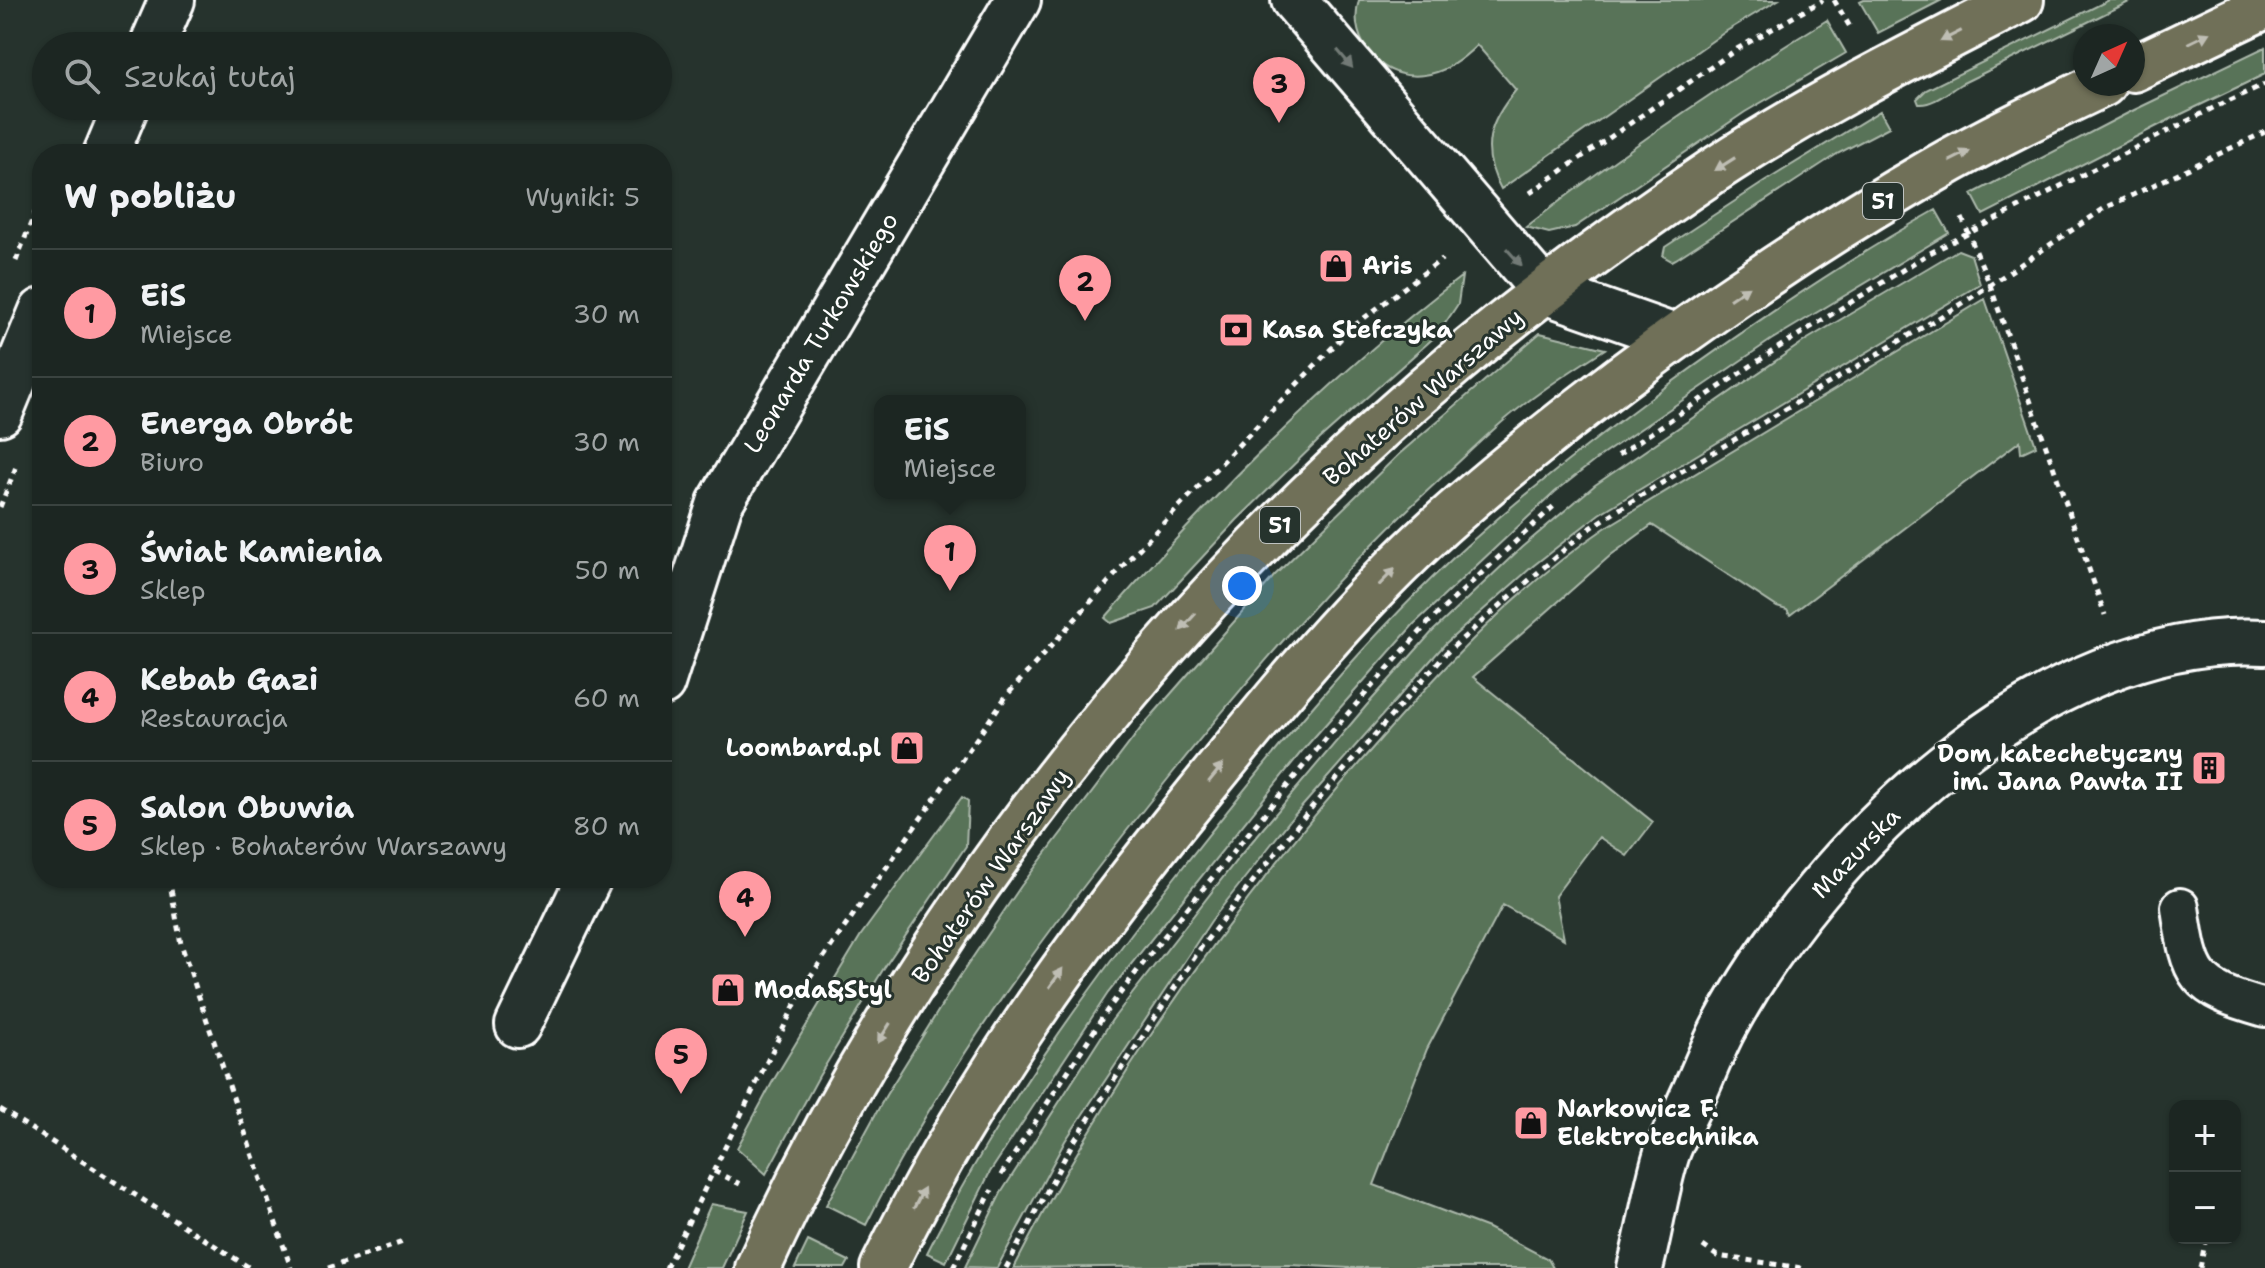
<!DOCTYPE html>
<html lang="pl">
<head>
<meta charset="utf-8">
<style>
	body { margin:0; font-family:"Shantell Sans",sans-serif; background:#252e2a; color:#f1f3f6 }
	.controls { position:absolute; right:24px; bottom:24px; display:grid; overflow:hidden; border-radius:16px; box-shadow:0 2px 6px #0004 }
	.controls button { width:72px; height:72px; display:grid; place-items:center; padding:0; border:0; border-bottom:2px solid #3a4340; background:#1c2622; color:#f1f3f6; font:40px sans-serif }
	.compass { position:absolute; left:2073px; top:24px; width:72px; height:72px; border-radius:50%; background:#1c2622; box-shadow:0 2px 6px #0004; rotate:45deg }
	.you { position:absolute; left:1242px; top:586px; width:28px; height:28px; margin:-20px; border:6px solid #fff; border-radius:50%; background:#1a73e8; box-shadow:0 0 0 12px #1a73e833 }
	.badge { display:grid; place-items:center; width:52px; height:52px; border-radius:50%; background:#ff9aa2; color:#111; font-size:26px; font-weight:700 }
	.pin { position:absolute; translate:-50% -66px; filter:drop-shadow(0 2px 4px #0008) }
	.pin::after { content:''; position:absolute; top:42px; width:28px; height:24px; background:inherit; clip-path:polygon(0 0,100% 0,50% 100%) }
	.popup { position:absolute; left:874px; top:395px; width:152px; height:104px; box-sizing:border-box; display:grid; place-content:center; border-radius:16px; background:#1c2622; filter:drop-shadow(0 2px 6px #0005); font-size:26px; white-space:nowrap; color:#a0a5a5 }
	.popup b { font-size:30px; color:#f1f3f6 }
	.popup::after { content:''; position:absolute; left:50%; top:100%; margin-left:-16px; border:16px solid transparent; border-top-color:#1c2622 }
	.list { margin:0; padding:0; list-style:none }
	h2 { display:flex; justify-content:space-between; align-items:center; height:104px; margin:0; padding:0 32px; font-size:34px }
	h2 small { font-size:26px; font-weight:400; color:#a0a5a5 }
	.list li { display:grid; grid-template-columns:52px 1fr auto; gap:24px; align-items:center; box-sizing:border-box; height:128px; padding:0 32px; border-top:2px solid #3a4340 }
	.list b { display:block; font-size:30px; white-space:nowrap }
	.list p { margin:0; font-size:26px; white-space:nowrap; color:#a0a5a5 }
	.list em { font-size:26px; font-style:normal; color:#a0a5a5 }
	.icon { flex:none; width:44px; height:44px; fill:none; stroke:currentColor; stroke-width:2; stroke-linecap:round; stroke-linejoin:round }
	.map { position:relative; flex:none; width:2265px; height:1268px; overflow:hidden }
	.search { position:absolute; background:#1c2622; box-shadow:0 2px 6px #0004; left:32px; top:32px; width:640px; height:88px; display:flex; align-items:center; gap:20px; box-sizing:border-box; padding:0 28px; border-radius:44px; color:#a0a5a5; font-size:30px }
	.panel { position:absolute; background:#1c2622; box-shadow:0 2px 6px #0004; left:32px; top:144px; width:640px; height:744px; border-radius:32px }
	.map>svg:first-child { display:block }
	.green { fill:#597358; stroke:#acb9ac; stroke-width:2 }
	.lines { fill:none; stroke-linecap:round; stroke-linejoin:round }
	.lane-casing { stroke:#fff; stroke-width:42 }
	.street-casing { stroke:#fff; stroke-width:50 }
	.primary-casing { stroke:#fff; stroke-width:50 }
	.path { stroke:#fff; stroke-width:5; stroke-dasharray:6 6; stroke-linecap:butt }
	.lane { stroke:#26332d; stroke-width:36 }
	.street { stroke:#26332d; stroke-width:44 }
	.primary { stroke:#706f59; stroke-width:44 }
	.oneway { fill:#bfbeb4 }
	.oneway2 { fill:#727a76 }
	.labels { text-anchor:middle; dominant-baseline:central; stroke-width:6; stroke-linejoin:round; paint-order:stroke }
	.shield { fill:#26332d; stroke:#bec2c0; stroke-width:2 }
	.shield-label { font-size:22px; font-weight:bold; fill:#fff }
	.poi-label { font-size:24px; font-weight:bold; fill:#fff; stroke:#26332d; text-anchor:start }
	.street-label { font-size:24px; fill:#fff; stroke:#26332d }
</style>
</head>
<body>
<div class="map">
<svg width="2265" height="1268" viewBox="0 0 2265 1268">
	<rect width="100%" height="100%" fill="#26332d"/>
	<filter id="ink" filterUnits="userSpaceOnUse"><feTurbulence type="fractalNoise" baseFrequency=".0125" numOctaves="2"/><feDisplacementMap in="SourceGraphic" scale="16" xChannelSelector="R" yChannelSelector="G"/><feConvolveMatrix kernelMatrix="1 2 1 2 8 2 1 2 1" color-interpolation-filters="sRGB"/></filter>
	<g filter="url(#ink)">
		<path class="green" d="M 1359,0 L 1778,0 L 1725,32 L 1501,189 C 1479,149 1489,122 1516,90 L 1477,45 C 1464,58 1449,70 1430,74 C 1386,85 1346,43 1359,0 Z
			M 1864,0 L 1942,0 L 1878,33 L 1860,2 Z
			M 2109,0 L 2133,0 L 1961,84 C 1949,91 1934,105 1919,104 L 1917,99 L 1926,90 Z
			M 1827,20 L 1846,53 L 1745,112 L 1575,227 L 1549,233 L 1526,227 C 1622,152 1723,84 1827,20 Z
			M 2265,47 L 2265,74 L 2169,120 L 1983,215 L 1972,194 L 2128,113 Z
			M 1880,111 L 1889,127 L 1837,154 L 1676,259 L 1672,261 L 1663,256 L 1665,247 L 1764,182 Z
			M 1936,210 L 1949,233 L 1771,340 L 1602,455 L 1555,492 L 1414,624 L 1302,751 L 1108,993 L 990,1172 L 946,1262 L 927,1253 C 995,1116 1085,992 1179,872 C 1264,764 1351,654 1451,560 C 1518,498 1591,442 1664,388 C 1752,324 1841,263 1936,210 Z
			M 1958,250 L 1971,255 L 1980,284 L 1599,514 L 1533,566 L 1446,643 L 1291,819 L 1211,921 L 1065,1141 L 997,1268 L 965,1267 L 1001,1193 L 1112,1020 L 1239,857 L 1367,705 L 1433,631 L 1522,547 L 1595,485 L 1806,340 Z
			M 1462,276 L 1458,304 L 1438,334 L 1320,439 L 1237,520 L 1155,608 L 1111,623 L 1105,618 C 1213,494 1330,376 1462,276 Z
			M 1985,299 L 2036,446 L 2021,453 L 2020,441 L 1790,615 L 1787,610 L 1777,607 L 1652,525 L 1611,555 L 1473,677 L 1653,822 L 1627,856 L 1599,837 L 1555,896 L 1564,939 L 1503,905 L 1427,1049 L 1374,1185 L 1488,1228 L 1548,1259 L 1553,1268 L 1349,1268 L 1290,1265 L 1014,1268 C 1111,1078 1236,902 1377,743 C 1446,664 1518,587 1605,528 Z
			M 1540,333 L 1605,349 C 1566,374 1526,400 1492,431 C 1474,447 1457,464 1439,480 C 1340,571 1255,670 1171,775 C 1057,917 947,1062 866,1225 L 826,1205 L 886,1095 L 958,979 L 1021,886 L 1141,728 L 1275,575 L 1398,455 Z
			M 962,797 L 968,801 L 966,846 L 884,968 L 819,1076 L 766,1174 L 737,1148 L 773,1081 L 861,935 Z
			M 711,1204 L 748,1211 L 722,1268 L 683,1268 Z
			M 808,1241 L 849,1261 L 845,1268 L 795,1268 Z"/>
		<g class="lines">
			<defs>
				<path id="lane" d="M 2180,907 C 2190,978 2194,988 2265,1008"/>
				<path id="street" d="M 1294,0 L 1544,291 L 1675,337
					M 152,46 L 172,0
					M 106,154 L 126,106
					M 0,413 L 42,311
					M 662,683 L 720,503 L 1018,0
					M 518,1025 L 589,878
					M 1640,1268 C 1650,1231 1655,1192 1666,1156 C 1672,1137 1683,1119 1691,1100 C 1702,1077 1711,1052 1723,1029 C 1820,848 2045,629 2265,642"/>
				<path id="primary" d="M 2133,69 L 2265,6
					M 758,1268 C 902,951 1130,653 1389,420 C 1491,328 1602,245 1716,169 C 1813,105 1918,53 2021,0
					M 883,1268 C 961,1108 1062,963 1173,825 C 1253,726 1333,625 1426,538 C 1471,496 1518,458 1566,420 C 1682,329 1804,245 1932,171 C 1987,139 2046,111 2103,84"/>
			</defs>
			<use href="#lane" class="lane-casing"/>
			<use href="#street" class="street-casing"/>
			<use href="#primary" class="primary-casing"/>
			<path class="path" d="M 1834,0 L 1850,27
				M 1530,193 L 1737,49 L 1823,0
				M 1962,218 L 1990,285 L 2105,615
				M 16,261 L 42,195
				M 1618,455 L 1776,349 L 1928,254 L 2215,107 L 2265,84
				M 0,507 L 16,467
				M 169,878 L 181,944 L 291,1268
				M 0,1109 L 250,1268
				M 714,1171 L 740,1184
				M 1001,1175 L 1108,1009 L 1162,939 L 1328,736 L 1429,622 L 1556,504
				M 1703,1246 L 1717,1256 L 1802,1268
				M 328,1268 L 403,1242
				M 666,1268 L 805,984 L 1007,695 L 1131,557 L 1351,328 L 1442,259
				M 953,1268 L 992,1190
				M 1006,1268 L 1071,1146 L 1202,946 L 1311,808 L 1446,653 L 1583,533 L 1635,499 L 1960,305 L 2105,208 L 2265,132
				M 2200,1268 L 2206,1238"/>
			<use href="#lane" class="lane"/>
			<use href="#street" class="street"/>
			<use href="#primary" class="primary"/>
		</g>
		<defs><path id="oneway-solid" d="M-6-.8H1V-3.2L6.5 0L1 3.2V.8H-6Z" transform="scale(2)"/></defs>
		<g class="oneway">
			<use href="#oneway-solid" transform="translate(1951 36) rotate(153)"/>
			<use href="#oneway-solid" transform="translate(2199 38) rotate(-26)"/>
			<use href="#oneway-solid" transform="translate(1960 156) rotate(-27)"/>
			<use href="#oneway-solid" transform="translate(1725 164) rotate(148)"/>
			<use href="#oneway-solid" transform="translate(1739 293) rotate(-34)"/>
			<use href="#oneway-solid" transform="translate(1387 577) rotate(-46)"/>
			<use href="#oneway-solid" transform="translate(1188 622) rotate(132)"/>
			<use href="#oneway-solid" transform="translate(1216 773) rotate(-51)"/>
			<use href="#oneway-solid" transform="translate(1056 978) rotate(-55)"/>
			<use href="#oneway-solid" transform="translate(884 1033) rotate(122)"/>
			<use href="#oneway-solid" transform="translate(919 1198) rotate(-63)"/>
		</g>
		<g class="oneway2">
			<use href="#oneway-solid" transform="translate(1345 59) rotate(50)"/>
			<use href="#oneway-solid" transform="translate(1514 257) rotate(48)"/>
		</g>
	</g>
	<defs>
		<symbol id="shop-square" viewBox="-11 -11 22 22"><rect x="-9" y="-9" width="18" height="18" rx="4" fill="#ff9aa2" stroke="#26332d"/><path d="M-5-2.5h2.3a2.7 3.5 0 0 1 5.4 0H5L5.5 6h-11ZM-1.5-2.5h3a1.5 2.3 0 0 0-3 0Z" fill="#111"/></symbol>
		<symbol id="bank-square" viewBox="-11 -11 22 22"><rect x="-9" y="-9" width="18" height="18" rx="4" fill="#ff9aa2" stroke="#26332d"/><path d="M-6-4H6V4H-6ZM0-2.3a2.3 2.3 0 1 0 0 4.6a2.3 2.3 0 1 0 0-4.6Z" fill="#111"/></symbol>
		<symbol id="building-square" viewBox="-11 -11 22 22"><rect x="-9" y="-9" width="18" height="18" rx="4" fill="#ff9aa2" stroke="#26332d"/><path d="M-4-6H4V6H1V3H-1V6H-4ZM-2.5-4.3h1.7v1.8h-1.7ZM.8-4.3h1.7v1.8H.8ZM-2.5-1h1.7V.8h-1.7ZM.8-1h1.7V.8H.8Z" fill="#111"/></symbol>
	</defs>
	<g fill-rule="evenodd">
		<use href="#shop-square" x="1316" y="246" width="40" height="40"/>
		<use href="#bank-square" x="1216" y="310" width="40" height="40"/>
		<use href="#shop-square" x="887" y="728" width="40" height="40"/>
		<use href="#building-square" x="2189" y="748" width="40" height="40"/>
		<use href="#shop-square" x="708" y="970" width="40" height="40"/>
		<use href="#shop-square" x="1511" y="1103" width="40" height="40"/>
	</g>
	<g class="labels">
		<g class="shield">
			<rect x="1863" y="183" width="40" height="36" rx="6"/>
			<rect x="1260" y="507" width="40" height="36" rx="6"/>
		</g>
		<g class="shield-label">
			<text x="1883" y="201">51</text>
			<text x="1280" y="525">51</text>
		</g>
		<g class="poi-label">
			<text x="1362" y="266">Aris</text>
			<text x="1262" y="330">Kasa Stefczyka</text>
			<text x="881" y="748" text-anchor="end">Loombard.pl</text>
			<text x="2183" y="754" text-anchor="end">Dom katechetyczny<tspan x="2183" dy="28">im. Jana Pawła II</tspan></text>
			<text x="754" y="990">Moda&amp;Styl</text>
			<text x="1557" y="1109">Narkowicz F.<tspan x="1557" dy="28">Elektrotechnika</tspan></text>
		</g>
		<g class="street-label">
			<text transform="translate(821 333) rotate(-59)">Leonarda Turkowskiego</text>
			<text transform="translate(1423 397) rotate(-41)">Bohaterów Warszawy</text>
			<text transform="translate(1856 853) rotate(-46)">Mazurska</text>
			<text transform="translate(991 876) rotate(-55)">Bohaterów Warszawy</text>
		</g>
	</g>
</svg>
<div class="controls">
<button>+</button>
<button>−</button>
</div>
<svg class="compass" viewBox="-18 -18 36 36"><path d="M0-13l5 13h-10z" fill="#e53935"/><path d="M0 13l5-13h-10z" fill="#a0a5a5"/></svg>
<div class="you"></div>
<div class="pin badge" style="left:950px;top:591px">1</div>
<div class="popup"><b>EiS</b>Miejsce</div>
<div class="pin badge" style="left:1085px;top:321px">2</div>
<div class="pin badge" style="left:1279px;top:123px">3</div>
<div class="pin badge" style="left:745px;top:937px">4</div>
<div class="pin badge" style="left:681px;top:1094px">5</div>
<div class="search"><svg class="icon" aria-label="search" viewBox="0 0 24 24"><circle cx="10" cy="10" r="6"/><path d="M15 15l6 6"/></svg>Szukaj tutaj</div>
<section class="panel">
<h2>W pobliżu<small>Wyniki: 5</small></h2>
<ul class="list">
<li><span class="badge">1</span><div><b>EiS</b><p>Miejsce</p></div><em>30 m</em></li>
<li><span class="badge">2</span><div><b>Energa Obrót</b><p>Biuro</p></div><em>30 m</em></li>
<li><span class="badge">3</span><div><b>Świat Kamienia</b><p>Sklep</p></div><em>50 m</em></li>
<li><span class="badge">4</span><div><b>Kebab Gazi</b><p>Restauracja</p></div><em>60 m</em></li>
<li><span class="badge">5</span><div><b>Salon Obuwia</b><p>Sklep · Bohaterów Warszawy</p></div><em>80 m</em></li>
</ul>
</section>
</div>
</body>
</html>
